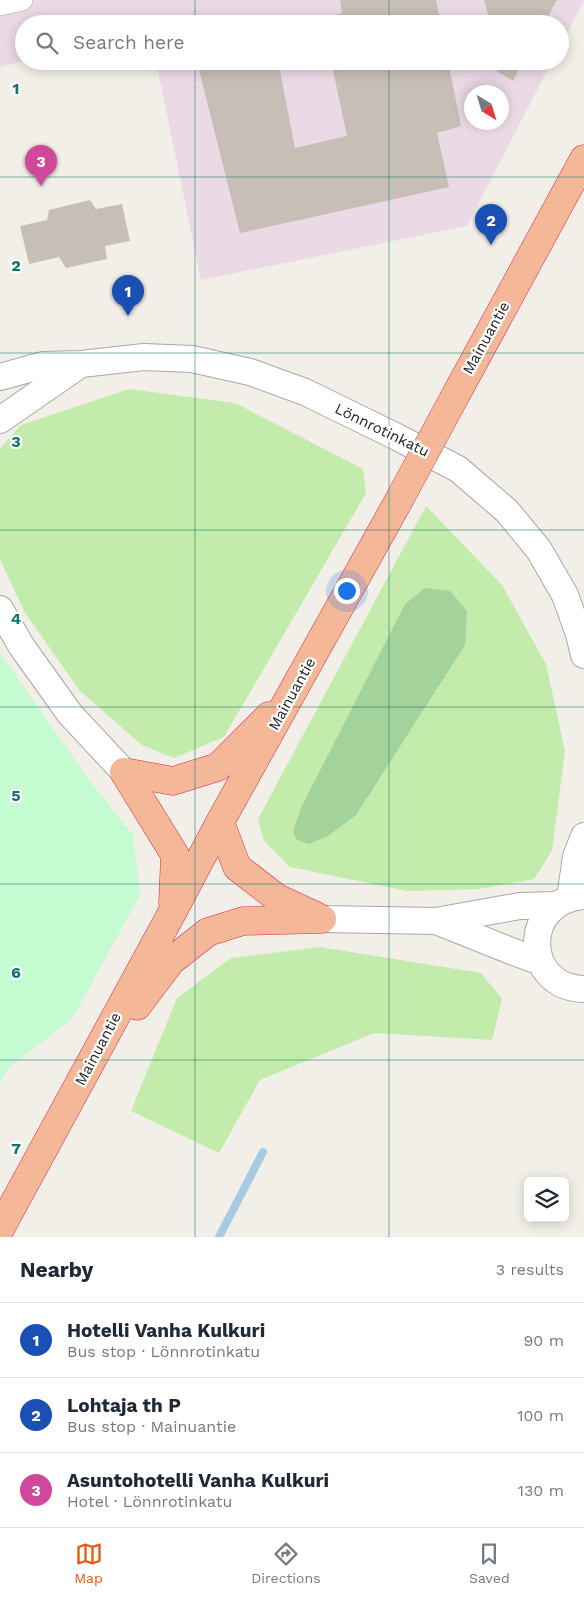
<!DOCTYPE html>
<html lang="en">
<head>
<meta charset="utf-8">
<style>
	body { margin:0; font-family:"Work Sans",sans-serif; background:#f2f2f3; color:#1f2937 }
	.controls { position:absolute; right:15px; bottom:15px; display:grid; overflow:hidden; border-radius:8px; box-shadow:0 2px 12px #0003 }
	.controls button { width:45px; height:45px; display:grid; place-items:center; padding:0; border:0; border-bottom:1px solid #e0e1e3; background:#fff; color:#1f2937; font:25px sans-serif }
	.compass { position:absolute; left:464px; top:85px; width:45px; height:45px; border-radius:50%; background:#fff; box-shadow:0 2px 12px #0003; rotate:142deg }
	.you { position:absolute; left:346px; top:590px; width:18px; height:18px; margin:-12px; border:4px solid #fff; border-radius:50%; background:#1a73e8; box-shadow:0 0 0 8px #1a73e833 }
	.badge { display:grid; place-items:center; width:32px; height:32px; border-radius:50%; background:#ea580c; color:#fff; font-size:16px; font-weight:700 }
	.pin { position:absolute; translate:-50% -41px; filter:drop-shadow(0 1px 2px #0008) }
	.pin::after { content:''; position:absolute; top:26px; width:18px; height:15px; background:inherit; clip-path:polygon(0 0,100% 0,50% 100%) }
	.list { margin:0; padding:0; list-style:none }
	h2 { display:flex; justify-content:space-between; align-items:center; height:65px; margin:0; padding:0 20px; font-size:21px }
	h2 small { font-size:16px; font-weight:400; color:#747a83 }
	.list li { display:grid; grid-template-columns:32px 1fr auto; gap:15px; align-items:center; box-sizing:border-box; height:75px; padding:0 20px; border-top:1px solid #e0e1e3 }
	.list b { display:block; font-size:19px; white-space:nowrap }
	.list p { margin:0; font-size:16px; white-space:nowrap; color:#747a83 }
	.list em { font-size:16px; font-style:normal; color:#747a83 }
	.icon { flex:none; width:28px; height:28px; fill:none; stroke:currentColor; stroke-width:2; stroke-linecap:round; stroke-linejoin:round }
	.map { position:relative; flex:none; width:584px; height:1237px; overflow:hidden }
	.search { position:absolute; background:#fff; box-shadow:0 2px 12px #0003; left:15px; right:15px; top:15px; height:55px; display:flex; align-items:center; gap:12px; box-sizing:border-box; padding:0 18px; border-radius:28px; color:#747a83; font-size:19px }
	.sheet { height:290px; background:#fff }
	nav { display:flex; justify-content:space-around; align-items:center; box-sizing:border-box; height:70px; border-top:1px solid #e0e1e3; background:#fff; font-size:14px; color:#747a83 }
	nav a { display:grid; justify-items:center; gap:2px }
	nav .on { color:#ea580c }
	.map>svg:first-child { display:block }
	.industrial { fill:#ebd9e5; fill-rule:evenodd }
	.grass { fill:#c3ecac }
	.forest { fill:#a4d29b }
	.park { fill:#c4fbd0 }
	.lines { fill:none; stroke-linecap:round; stroke-linejoin:round }
	.stream { stroke:#a7cbe0; stroke-width:8 }
	.building { fill:#c7bfb6 }
	.minor-casing { stroke:#a8a8a8; stroke-width:22 }
	.tertiary-casing { stroke:#a8a8a8; stroke-width:28 }
	.trunk-casing { stroke:#e1234b; stroke-width:29 }
	.minor { stroke:#fff; stroke-width:21 }
	.tertiary { stroke:#fff; stroke-width:26 }
	.trunk { stroke:#f4b899; stroke-width:28 }
	.trunk-bridge-casing { stroke:#e1234b; stroke-width:29; stroke-linecap:butt }
	.trunk-bridge { stroke:#f4b899; stroke-width:28 }
	.grid { fill:none; stroke:#0f766e; stroke-width:1; stroke-opacity:0.55 }
	.labels { text-anchor:middle; dominant-baseline:central; stroke-width:4.5; stroke-linejoin:round; paint-order:stroke }
	.street-label { font-size:15px; fill:#212121; stroke:#fff }
	.grid-label { font-size:16px; text-anchor:middle; font-weight:bold; fill:#0f766e; stroke:#fff; stroke-width:4.5; stroke-linejoin:round; paint-order:stroke }
</style>
</head>
<body>
<div class="map">
<svg width="584" height="1237" viewBox="0 0 584 1237">
	<rect width="100%" height="100%" fill="#f1efe7"/>
	<path class="industrial" d="M 0,0 L 584,0 L 584,1 L 560,46 L 560,24 L 24,24 L 24,61 L 0,67 Z
		M 156,61 L 552,61 L 467,226 L 201,280 ZM 472,92 L 502,92 L 502,122 L 472,122 Z"/>
	<path class="grass" d="M 129,389 L 235,403 L 363,469 L 366,493 L 224,737 L 174,758 L 142,745 L 80,691 L 25,613 L 0,559 L 0,448 L 21,425 Z
		M 426,506 L 502,585 L 546,664 L 565,751 L 552,851 L 534,879 L 479,889 L 407,891 L 290,867 L 264,841 L 258,819 Z
		M 320,947 L 481,973 L 502,999 L 492,1040 L 374,1033 L 260,1080 L 219,1153 L 131,1111 L 177,998 L 231,958 Z"/>
	<path class="forest" d="M 425,588 L 450,591 L 467,611 L 465,645 L 356,815 L 328,836 L 309,844 L 296,839 L 293,831 L 301,808 L 405,604 Z"/>
	<path class="park" d="M 0,653 L 89,780 L 133,835 L 140,895 L 72,1019 L 8,1068 L 0,1083 Z"/>
	<g class="lines">
		<path class="stream" d="M 219,1237 L 263,1152"/>
	</g>
	<path class="building" d="M 340,0 L 436,0 L 441,24 L 322,24 L 322,20 L 342,13 Z
		M 484,0 L 557,0 L 544,24 L 491,24 Z
		M 226,61 L 278,61 L 295,148 L 347,136 L 331,61 L 448,61 L 461,126 L 437,133 L 449,187 L 240,233 L 198,66 Z
		M 493,61 L 523,61 L 513,81 L 490,67 Z
		M 90,200 L 96,209 L 122,204 L 130,241 L 105,246 L 107,259 L 66,268 L 59,257 L 29,264 L 20,226 L 47,220 L 49,210 Z"/>
	<g class="lines">
		<defs>
			<path id="minor" d="M 0,5 L 22,0"/>
			<path id="tertiary" d="M 0,377 L 43,365 L 81,364 L 144,357 L 192,359 L 250,372 L 305,392 L 395,436 L 458,469 L 507,511 L 539,550 L 565,595 L 579,634 L 584,655
				M 0,420 L 81,364
				M 0,609 L 22,647 L 70,714 L 124,772
				M 584,896 C 520,901 523,988 584,989
				M 570,898 L 576,857 L 584,836
				M 322,919 L 436,921 L 520,906 L 555,905
				M 436,921 L 511,951 L 541,962"/>
			<path id="trunk" d="M 454,398 L 584,159
				M 124,772 L 173,781 L 218,767 L 269,716
				M 124,772 L 175,855 L 173,903
				M 220,822 L 237,867 L 277,898 L 316,916
				M 137,1006 L 171,961 L 208,932 L 243,921 L 322,919
				M 0,1229 L 173,911 L 220,822 L 398,502"/>
		</defs>
		<use href="#minor" class="minor-casing"/>
		<use href="#tertiary" class="tertiary-casing"/>
		<use href="#trunk" class="trunk-casing"/>
		<use href="#minor" class="minor"/>
		<use href="#tertiary" class="tertiary"/>
		<use href="#trunk" class="trunk"/>
		<defs>
			<path id="trunk-bridge" d="M 398,502 L 454,398"/>
		</defs>
		<use href="#trunk-bridge" class="trunk-bridge-casing"/>
		<use href="#trunk-bridge" class="trunk-bridge"/>
	</g>
	<path class="grid" d="M 195,0 L 195,24M 389,0 L 389,24M 195,61 L 195,1237M 389,61 L 389,1237M 0,177 L 584,177M 0,353 L 584,353M 0,530 L 584,530M 0,707 L 584,707M 0,884 L 584,884M 0,1060 L 584,1060"/>
	<g class="labels">
		<g class="street-label">
			<text transform="translate(486 338) rotate(-61)">Mainuantie</text>
			<text transform="translate(382 430) rotate(26)">Lönnrotinkatu</text>
			<text transform="translate(292 694) rotate(-61)">Mainuantie</text>
			<text transform="translate(98 1049) rotate(-62)">Mainuantie</text>
		</g>
	</g>
	<g class="grid-label">
		<text x="16" y="94">1</text>
		<text x="16" y="271">2</text>
		<text x="16" y="447">3</text>
		<text x="16" y="624">4</text>
		<text x="16" y="801">5</text>
		<text x="16" y="978">6</text>
		<text x="16" y="1154">7</text>
	</g>
</svg>
<div class="controls">
<button><svg class="icon" aria-label="layers" viewBox="0 0 24 24"><path d="M12 4l9 5-9 5-9-5zM3 14l9 5 9-5"/></svg></button>
</div>
<svg class="compass" viewBox="-18 -18 36 36"><path d="M0-13l5 13h-10z" fill="#e53935"/><path d="M0 13l5-13h-10z" fill="#747a83"/></svg>
<div class="you"></div>
<div class="pin badge" style="left:128px;top:316px;background:#1a4fb4">1</div>
<div class="pin badge" style="left:491px;top:245px;background:#1a4fb4">2</div>
<div class="pin badge" style="left:41px;top:186px;background:#d1479c">3</div>
<div class="search"><svg class="icon" aria-label="search" viewBox="0 0 24 24"><circle cx="10" cy="10" r="6"/><path d="M15 15l6 6"/></svg>Search here</div>
</div>
<section class="sheet">
<h2>Nearby<small>3 results</small></h2>
<ul class="list">
<li><span class="badge" style="background:#1a4fb4">1</span><div><b>Hotelli Vanha Kulkuri</b><p>Bus stop · Lönnrotinkatu</p></div><em>90 m</em></li>
<li><span class="badge" style="background:#1a4fb4">2</span><div><b>Lohtaja th P</b><p>Bus stop · Mainuantie</p></div><em>100 m</em></li>
<li><span class="badge" style="background:#d1479c">3</span><div><b>Asuntohotelli Vanha Kulkuri</b><p>Hotel · Lönnrotinkatu</p></div><em>130 m</em></li>
</ul>
</section>
<nav>
<a class="on"><svg class="icon" aria-label="map" viewBox="0 0 24 24"><path d="M3 6l6-2 6 2 6-2v14l-6 2-6-2-6 2zM9 4v14M15 6v14"/></svg>Map</a>
<a><svg class="icon" aria-label="directions" viewBox="0 0 24 24"><path d="M12 3l9 9-9 9-9-9zM9 14v-3h6M13 9l2 2-2 2"/></svg>Directions</a>
<a><svg class="icon" aria-label="saved" viewBox="0 0 24 24"><path d="M7 4h10v16l-5-4-5 4z"/></svg>Saved</a>
</nav>
</body>
</html>
